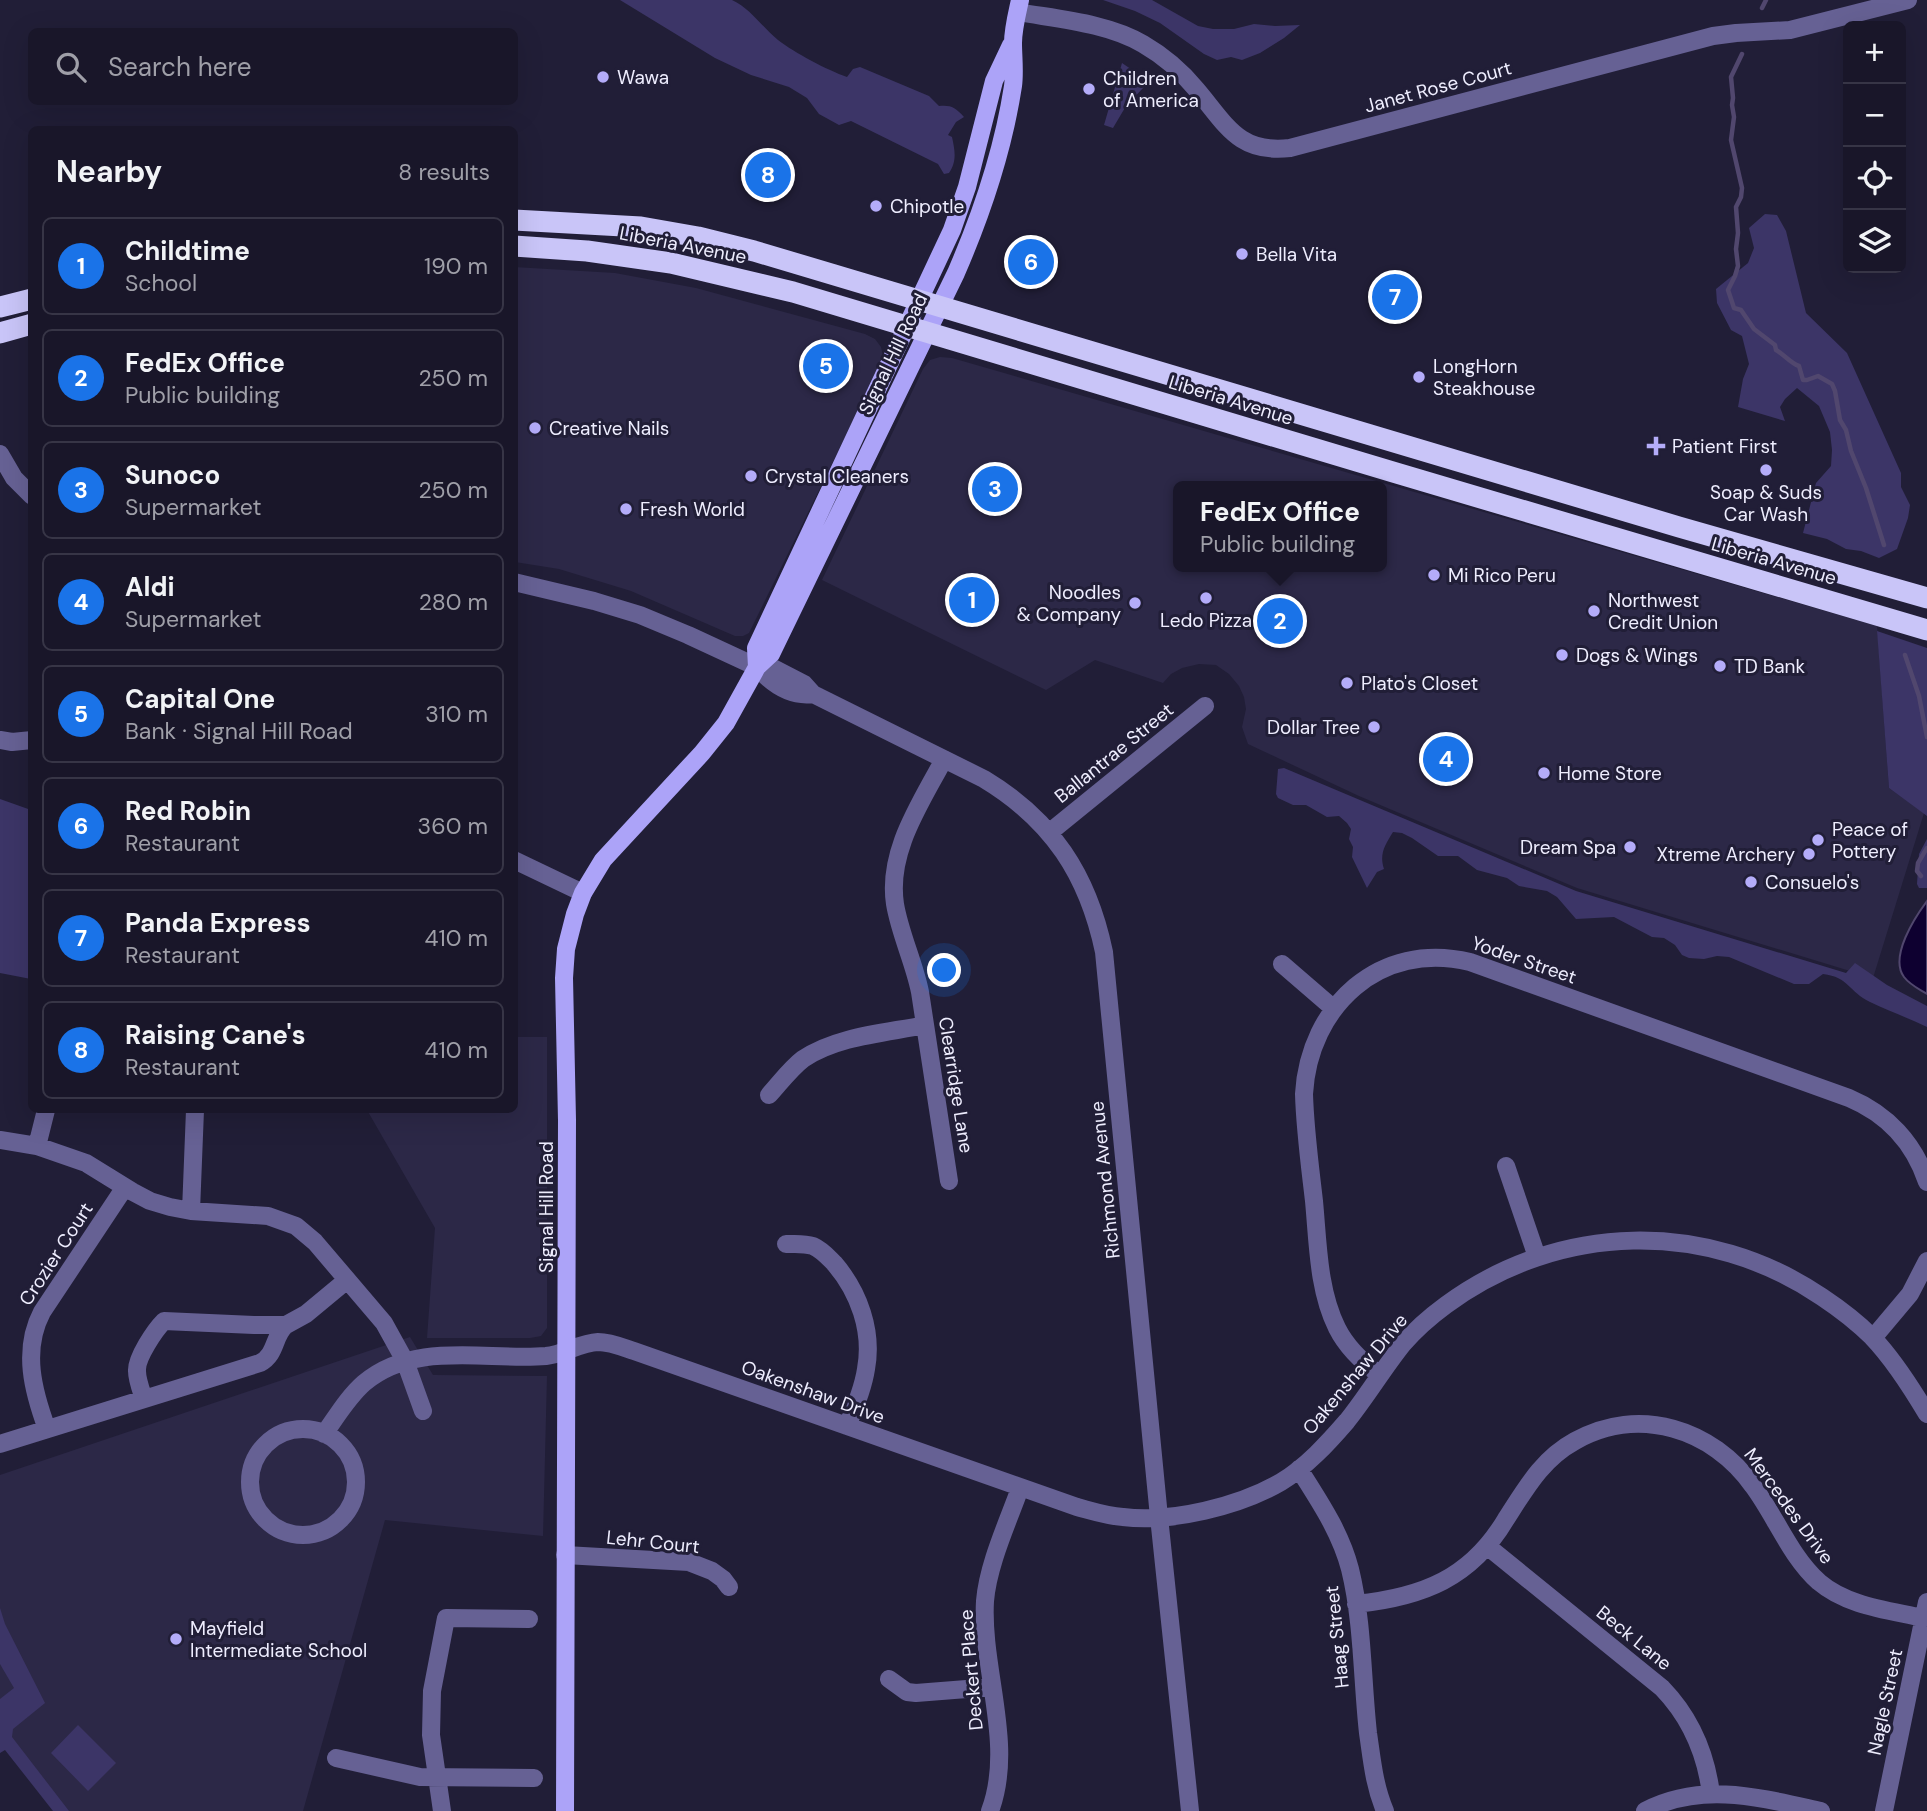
<!DOCTYPE html>
<html lang="en">
<head>
<meta charset="utf-8">
<style>
	body { margin:0; font-family:"DM Sans",sans-serif; background:#262335; color:#f1f3f6 }
	.controls { position:absolute; right:21px; top:21px; display:grid; overflow:hidden; border-radius:10px; box-shadow:0 7px 28px #0002 }
	.controls button { width:63px; height:63px; display:grid; place-items:center; padding:0; border:0; border-bottom:2px solid #373546; background:#191629; color:#f1f3f6; font:35px sans-serif }
	.you { position:absolute; left:945px; top:971px; width:24px; height:24px; margin:-18px; border:5px solid #fff; border-radius:50%; background:#1a73e8; box-shadow:0 0 0 10px #1a73e833 }
	.badge { display:grid; place-items:center; width:46px; height:46px; border-radius:50%; background:#1a73e8; color:#fff; font-size:23px; font-weight:700 }
	.pin { position:absolute; translate:-50% -50%; border:4px solid #fff; box-shadow:0 2px 7px #0006 }
	.popup { position:absolute; left:1173px; top:481px; width:214px; height:91px; box-sizing:border-box; display:grid; place-content:center; border-radius:10px; background:#191629; filter:drop-shadow(0 2px 5px #0005); font-size:23px; white-space:nowrap; color:#9f9fa8 }
	.popup b { font-size:26px; color:#f1f3f6 }
	.popup::after { content:''; position:absolute; left:50%; top:100%; margin-left:-14px; border:14px solid transparent; border-top-color:#191629 }
	.list { margin:0; padding:0; list-style:none }
	h2 { display:flex; justify-content:space-between; align-items:center; height:91px; margin:0; padding:0 28px; font-size:30px }
	h2 small { font-size:23px; font-weight:400; color:#9f9fa8 }
	.list li { display:grid; grid-template-columns:46px 1fr auto; gap:21px; align-items:center; box-sizing:border-box; height:98px; margin:0 14px 14px; padding:0 14px; border:2px solid #373546; border-radius:10px }
	.list b { display:block; font-size:26px; white-space:nowrap }
	.list p { margin:0; font-size:23px; white-space:nowrap; color:#9f9fa8 }
	.list em { font-size:23px; font-style:normal; color:#9f9fa8 }
	.icon { flex:none; width:38px; height:38px; fill:none; stroke:currentColor; stroke-width:2; stroke-linecap:round; stroke-linejoin:round }
	.map { position:relative; flex:none; width:1927px; height:1811px; overflow:hidden }
	.search { position:absolute; background:#191629; box-shadow:0 7px 28px #0002; left:28px; top:28px; width:490px; height:77px; display:flex; align-items:center; gap:18px; box-sizing:border-box; padding:0 24px; border-radius:10px; color:#9f9fa8; font-size:26px }
	.panel { position:absolute; background:#191629; box-shadow:0 7px 28px #0002; left:28px; top:126px; width:490px; height:987px; border-radius:10px }
	.map>svg:first-child { display:block }
	.built { fill:#2c2847; fill-rule:evenodd }
	.green { fill:#3c3567 }
	.water { fill:#0e0030; stroke:#51476e; stroke-width:2 }
	.lines { fill:none; stroke-linecap:round; stroke-linejoin:round }
	.stream { stroke:#51476e; stroke-width:4.5 }
	.minor { stroke:#666194; stroke-width:18 }
	.major { stroke:#aca3f8; stroke-width:18 }
	.highway { stroke:#c9c5f8; stroke-width:21 }
	.poi-dot { fill:#b4acf9; stroke:#211e37; stroke-width:2.5 }
	.labels { text-anchor:middle; dominant-baseline:central; stroke-width:6; stroke-linejoin:round; paint-order:stroke }
	.poi-label { font-size:19px; fill:#eeedfe; stroke:#211e37; text-anchor:start }
	.street-label { font-size:19px; fill:#eeedfe; stroke:#211e37 }
</style>
</head>
<body>
<div class="map">
<svg width="1927" height="1811" viewBox="0 0 1927 1811">
	<rect width="100%" height="100%" fill="#211e37"/>
	<path class="built" d="M 514,267 L 615,273 L 696,288 L 865,334 L 875,339 L 881,347 L 883,356 L 880,366 L 749,633 L 743,636 L 735,636 L 631,591 L 559,569 L 515,562 Z
		M 940,357 L 952,358 L 1877,626 L 1889,788 L 1924,813 L 1873,978 L 1577,888 L 1359,796 L 1248,744 L 1242,727 L 1246,709 L 1244,697 L 1239,686 L 1229,674 L 1216,665 L 1199,664 L 1182,668 L 1171,674 L 1163,683 L 1095,660 L 1046,690 L 822,580 L 923,369 L 930,360 ZM 1178,486 L 1382,486 L 1382,567 L 1178,567 Z
		M 515,1037 L 547,1037 L 547,1328 L 541,1336 L 530,1338 L 427,1338 L 435,1228 L 367,1110 L 514,1110 Z
		M 410,1337 L 433,1375 L 547,1376 L 543,1536 L 385,1520 L 303,1811 L 56,1811 L 0,1742 L 0,1475 Z"/>
	<path class="green" d="M 620,0 L 732,0 C 751,9 762,27 778,40 C 795,53 827,70 847,77 L 853,69 L 860,67 L 929,96 L 939,106 C 951,105 955,107 964,117 L 956,122 L 948,135 L 952,137 C 955,151 957,161 949,173 L 944,174 L 938,164 L 851,121 L 839,125 L 819,114 L 807,98 L 789,87 L 751,75 L 715,58 Z
		M 1103,0 L 1152,0 L 1198,26 L 1213,29 L 1234,29 L 1254,24 L 1275,26 L 1300,25 L 1284,38 L 1260,53 L 1242,60 L 1231,57 L 1217,60 L 1204,54 L 1160,23 L 1135,11 Z
		M 1122,63 L 1147,80 L 1144,87 L 1126,106 L 1113,128 L 1104,125 Z
		M 1765,214 L 1777,215 L 1786,231 L 1806,313 L 1847,353 L 1901,473 L 1901,487 L 1910,505 L 1908,518 L 1897,549 L 1879,558 L 1861,551 L 1846,549 L 1827,539 L 1803,533 L 1816,483 L 1831,466 L 1832,450 L 1830,432 L 1819,406 L 1797,388 L 1785,399 L 1780,407 L 1785,421 L 1738,407 L 1743,379 L 1749,364 L 1742,336 L 1731,330 L 1717,303 L 1716,289 L 1748,263 L 1754,248 L 1749,228 Z
		M 1877,631 L 1927,648 L 1927,816 L 1889,788 Z
		M 1284,768 L 1576,891 L 1846,973 L 1855,963 L 1887,985 L 1927,1006 L 1927,1027 C 1908,1018 1889,1011 1870,1002 C 1849,992 1849,977 1823,974 L 1809,984 L 1794,984 L 1729,957 L 1717,956 L 1704,959 L 1689,958 L 1682,955 L 1675,945 L 1664,938 L 1652,937 L 1614,917 L 1576,919 L 1557,897 L 1547,891 L 1519,886 L 1507,878 L 1477,870 L 1458,856 L 1438,856 L 1412,838 L 1402,833 L 1393,832 C 1385,845 1379,854 1384,869 L 1377,872 L 1367,888 L 1352,857 L 1353,847 L 1349,839 L 1351,829 L 1347,823 L 1339,816 L 1327,817 L 1306,805 L 1293,805 L 1278,798 L 1276,794 L 1278,769 Z
		M 0,799 L 31,810 L 31,979 L 0,973 Z
		M 1927,839 L 1927,888 L 1919,888 L 1917,884 L 1919,854 Z
		M 0,1608 L 5,1624 L 45,1703 L 13,1729 L 12,1737 L 69,1811 L 53,1811 L 5,1750 L 0,1753 L 0,1699 L 14,1688 L 0,1664 Z
		M 78,1725 L 116,1763 L 88,1791 L 51,1753 Z"/>
	<path class="water" d="M 1927,901 L 1927,994 C 1919,989 1910,985 1904,977 C 1889,957 1915,917 1927,901 Z"/>
	<g class="lines">
		<path class="stream" d="M 1762,8 L 1766,0
			M 1742,54 L 1731,77 L 1733,98 L 1732,105 L 1734,117 L 1731,140 L 1742,188 L 1741,197 L 1736,207 L 1738,233 L 1736,249 L 1738,266 L 1735,276 L 1728,290 L 1734,308 L 1741,310 L 1754,329 L 1775,345 L 1776,350 C 1785,355 1790,363 1799,366 L 1803,380 L 1807,380 L 1818,376 L 1832,384 L 1835,391 L 1840,420 L 1846,430 L 1851,451 L 1866,488 L 1884,545
			M 1905,655 L 1919,696 L 1927,737
			M 1921,876 L 1917,871 L 1918,863 L 1927,848"/>
		<path class="minor" d="M 1018,12 C 1057,19 1108,23 1143,44 C 1162,55 1182,72 1196,89 C 1226,124 1238,154 1290,148 L 1713,36 L 1736,33 L 1790,30 L 1908,0
			M 0,454 L 14,478 L 32,496
			M 514,582 L 594,601 L 640,615 L 688,635 L 757,667 L 775,669 L 804,684 L 813,694 L 984,779 C 1052,820 1088,875 1104,952 L 1159,1517 L 1190,1811
			M 757,667 C 771,683 790,697 813,694
			M 0,740 L 12,742 L 32,740
			M 944,759 C 921,803 887,851 895,904 C 900,934 914,962 920,992 L 949,1181
			M 1050,832 L 1205,706
			M 514,860 L 583,893
			M 1282,964 L 1333,1008
			M 769,1095 C 780,1083 790,1069 803,1059 C 837,1036 886,1033 925,1025
			M 0,1140 L 37,1146 L 86,1163 L 133,1192 L 150,1201 L 170,1207 L 191,1211 L 268,1216 L 296,1226 L 315,1242 L 384,1323 L 405,1361 L 423,1411
			M 37,1146 L 46,1110
			M 1506,1166 L 1537,1257
			M 191,1211 L 195,1110
			M 786,1244 C 795,1244 804,1243 813,1246 C 822,1250 827,1256 834,1263 C 859,1292 873,1331 866,1369 C 863,1389 855,1408 847,1426
			M 1873,1338 L 1910,1294 L 1927,1261
			M 1380,1375 C 1362,1362 1347,1348 1337,1328 C 1318,1290 1318,1243 1314,1201 C 1310,1166 1305,1130 1304,1094 C 1309,1006 1380,940 1470,962 L 1849,1098 C 1887,1114 1914,1143 1927,1182
			M 144,1399 C 141,1390 137,1380 137,1371 C 136,1358 155,1330 164,1321 L 254,1325 L 286,1325 L 306,1314 L 347,1280
			M 47,1429 C 33,1391 22,1350 42,1312 L 125,1187
			M250 1482a53 53 0 1 1 106 0a53 53 0 1 1-106 0Z
			M 324,1434 C 337,1416 348,1397 364,1383 C 415,1340 486,1361 546,1356 C 564,1354 580,1343 598,1342 C 610,1342 622,1347 634,1351 L 1077,1507 C 1092,1511 1107,1516 1123,1517 C 1171,1523 1240,1506 1281,1482 C 1306,1467 1328,1443 1347,1421 C 1367,1396 1383,1369 1403,1344 C 1415,1330 1431,1316 1446,1305 C 1559,1222 1707,1219 1822,1297 C 1840,1309 1857,1322 1872,1337 C 1894,1360 1911,1387 1927,1414
			M 0,1444 L 260,1363 C 277,1354 273,1336 286,1325
			M 1299,1469 C 1319,1501 1340,1531 1350,1569 C 1363,1622 1362,1679 1368,1733 C 1372,1760 1374,1785 1385,1811
			M 1487,1546 L 1662,1688 C 1691,1718 1706,1754 1711,1794
			M 565,1555 L 689,1562 L 712,1571 L 723,1579 L 729,1587
			M 1356,1604 C 1423,1597 1471,1578 1506,1519 C 1526,1488 1542,1459 1575,1441 C 1639,1405 1713,1429 1753,1486 C 1776,1517 1790,1556 1819,1582 C 1847,1606 1888,1610 1923,1618
			M 889,1679 L 907,1692 L 916,1693 L 992,1687
			M 336,1758 L 420,1777 L 534,1778
			M 442,1811 L 431,1735 L 432,1691 L 446,1618 L 529,1619
			M 990,1811 C 1015,1744 981,1670 985,1601 C 988,1564 1008,1522 1020,1488
			M 1645,1811 C 1702,1781 1762,1798 1821,1811
			M 1884,1811 L 1927,1602"/>
		<path class="major" d="M 757,667 L 756,648 L 952,230 L 967,187 L 994,81 L 1011,45
			M 565,1811 L 567,1120 L 564,978 L 566,949 L 575,914 L 583,893 L 603,860 L 702,753 L 726,723 L 757,667 L 771,654 L 956,273 C 982,213 1003,151 1013,86 C 1015,72 1013,57 1013,43 C 1013,29 1017,14 1020,0"/>
		<path class="highway" d="M 514,220 L 641,227 L 698,237 L 754,251 L 1679,527 L 1927,598
			M 514,246 L 587,251 L 671,263 L 793,292 L 1393,472 L 1927,630
			M 0,307 L 32,299
			M 0,333 L 32,324"/>
	</g>
	<g class="poi-dot">
		<circle cx="603" cy="77" r="7"/>
		<circle cx="1089" cy="89" r="7"/>
		<circle cx="876" cy="206" r="7"/>
		<circle cx="1242" cy="254" r="7"/>
		<circle cx="1419" cy="377" r="7"/>
		<circle cx="535" cy="428" r="7"/>
		<path d="M1652.5 435.5h7v7h7v7h-7v7h-7v-7h-7v-7h7z"/>
		<circle cx="1766" cy="470" r="7"/>
		<circle cx="751" cy="476" r="7"/>
		<circle cx="626" cy="509" r="7"/>
		<circle cx="1434" cy="575" r="7"/>
		<circle cx="1206" cy="598" r="7"/>
		<circle cx="1135" cy="603" r="7"/>
		<circle cx="1594" cy="611" r="7"/>
		<circle cx="1562" cy="655" r="7"/>
		<circle cx="1720" cy="666" r="7"/>
		<circle cx="1347" cy="683" r="7"/>
		<circle cx="1374" cy="727" r="7"/>
		<circle cx="1544" cy="773" r="7"/>
		<circle cx="1818" cy="840" r="7"/>
		<circle cx="1630" cy="847" r="7"/>
		<circle cx="1809" cy="854" r="7"/>
		<circle cx="1751" cy="882" r="7"/>
		<circle cx="176" cy="1639" r="7"/>
	</g>
	<g class="labels">
		<g class="poi-label">
			<text x="617" y="77">Wawa</text>
			<text x="1103" y="78">Children<tspan x="1103" dy="22">of America</tspan></text>
			<text x="890" y="206">Chipotle</text>
			<text x="1256" y="254">Bella Vita</text>
			<text x="1433" y="366">LongHorn<tspan x="1433" dy="22">Steakhouse</tspan></text>
			<text x="549" y="428">Creative Nails</text>
			<text x="1672" y="446">Patient First</text>
			<text x="765" y="476">Crystal Cleaners</text>
			<text x="1766" y="492" text-anchor="middle">Soap &amp; Suds<tspan x="1766" dy="22">Car Wash</tspan></text>
			<text x="640" y="509">Fresh World</text>
			<text x="1448" y="575">Mi Rico Peru</text>
			<text x="1121" y="592" text-anchor="end">Noodles<tspan x="1121" dy="22">&amp; Company</tspan></text>
			<text x="1608" y="600">Northwest<tspan x="1608" dy="22">Credit Union</tspan></text>
			<text x="1206" y="620" text-anchor="middle">Ledo Pizza</text>
			<text x="1576" y="655">Dogs &amp; Wings</text>
			<text x="1734" y="666">TD Bank</text>
			<text x="1361" y="683">Plato's Closet</text>
			<text x="1360" y="727" text-anchor="end">Dollar Tree</text>
			<text x="1558" y="773">Home Store</text>
			<text x="1832" y="829">Peace of<tspan x="1832" dy="22">Pottery</tspan></text>
			<text x="1616" y="847" text-anchor="end">Dream Spa</text>
			<text x="1795" y="854" text-anchor="end">Xtreme Archery</text>
			<text x="1765" y="882">Consuelo's</text>
			<text x="190" y="1628">Mayfield<tspan x="190" dy="22">Intermediate School</tspan></text>
		</g>
		<g class="street-label">
			<text transform="translate(1438 87) rotate(-15)">Janet Rose Court</text>
			<text transform="translate(683 245) rotate(11)">Liberia Avenue</text>
			<text transform="translate(893 354) rotate(-64)">Signal Hill Road</text>
			<text transform="translate(1231 400) rotate(17)">Liberia Avenue</text>
			<text transform="translate(1774 561) rotate(16)">Liberia Avenue</text>
			<text transform="translate(1114 753) rotate(-39)">Ballantrae Street</text>
			<text transform="translate(1524 960) rotate(19)">Yoder Street</text>
			<text transform="translate(956 1085) rotate(81)">Clearridge Lane</text>
			<text transform="translate(1105 1180) rotate(-96)">Richmond Avenue</text>
			<text transform="translate(546 1207) rotate(-90)">Signal Hill Road</text>
			<text transform="translate(56 1254) rotate(-57)">Crozier Court</text>
			<text transform="translate(1355 1374) rotate(-50)">Oakenshaw Drive</text>
			<text transform="translate(813 1392) rotate(20)">Oakenshaw Drive</text>
			<text transform="translate(1789 1506) rotate(54)">Mercedes Drive</text>
			<text transform="translate(653 1542) rotate(6)">Lehr Court</text>
			<text transform="translate(1337 1637) rotate(-96)">Haag Street</text>
			<text transform="translate(1634 1638) rotate(39)">Beck Lane</text>
			<text transform="translate(971 1670) rotate(-95)">Deckert Place</text>
			<text transform="translate(1885 1702) rotate(-78)">Nagle Street</text>
		</g>
	</g>
</svg>
<div class="controls">
<button>+</button>
<button>−</button>
<button><svg class="icon" aria-label="locate" viewBox="0 0 24 24"><circle cx="12" cy="12" r="6"/><path d="M12 2v4M12 18v4M2 12h4M18 12h4"/></svg></button>
<button><svg class="icon" aria-label="layers" viewBox="0 0 24 24"><path d="M12 4l9 5-9 5-9-5zM3 14l9 5 9-5"/></svg></button>
</div>
<div class="you"></div>
<div class="pin badge" style="left:972px;top:600px">1</div>
<div class="pin badge" style="left:1280px;top:621px">2</div>
<div class="popup"><b>FedEx Office</b>Public building</div>
<div class="pin badge" style="left:995px;top:489px">3</div>
<div class="pin badge" style="left:1446px;top:759px">4</div>
<div class="pin badge" style="left:826px;top:366px">5</div>
<div class="pin badge" style="left:1031px;top:262px">6</div>
<div class="pin badge" style="left:1395px;top:297px">7</div>
<div class="pin badge" style="left:768px;top:175px">8</div>
<div class="search"><svg class="icon" aria-label="search" viewBox="0 0 24 24"><circle cx="10" cy="10" r="6"/><path d="M15 15l6 6"/></svg>Search here</div>
<section class="panel">
<h2>Nearby<small>8 results</small></h2>
<ul class="list">
<li><span class="badge">1</span><div><b>Childtime</b><p>School</p></div><em>190 m</em></li>
<li><span class="badge">2</span><div><b>FedEx Office</b><p>Public building</p></div><em>250 m</em></li>
<li><span class="badge">3</span><div><b>Sunoco</b><p>Supermarket</p></div><em>250 m</em></li>
<li><span class="badge">4</span><div><b>Aldi</b><p>Supermarket</p></div><em>280 m</em></li>
<li><span class="badge">5</span><div><b>Capital One</b><p>Bank · Signal Hill Road</p></div><em>310 m</em></li>
<li><span class="badge">6</span><div><b>Red Robin</b><p>Restaurant</p></div><em>360 m</em></li>
<li><span class="badge">7</span><div><b>Panda Express</b><p>Restaurant</p></div><em>410 m</em></li>
<li><span class="badge">8</span><div><b>Raising Cane's</b><p>Restaurant</p></div><em>410 m</em></li>
</ul>
</section>
</div>
</body>
</html>
